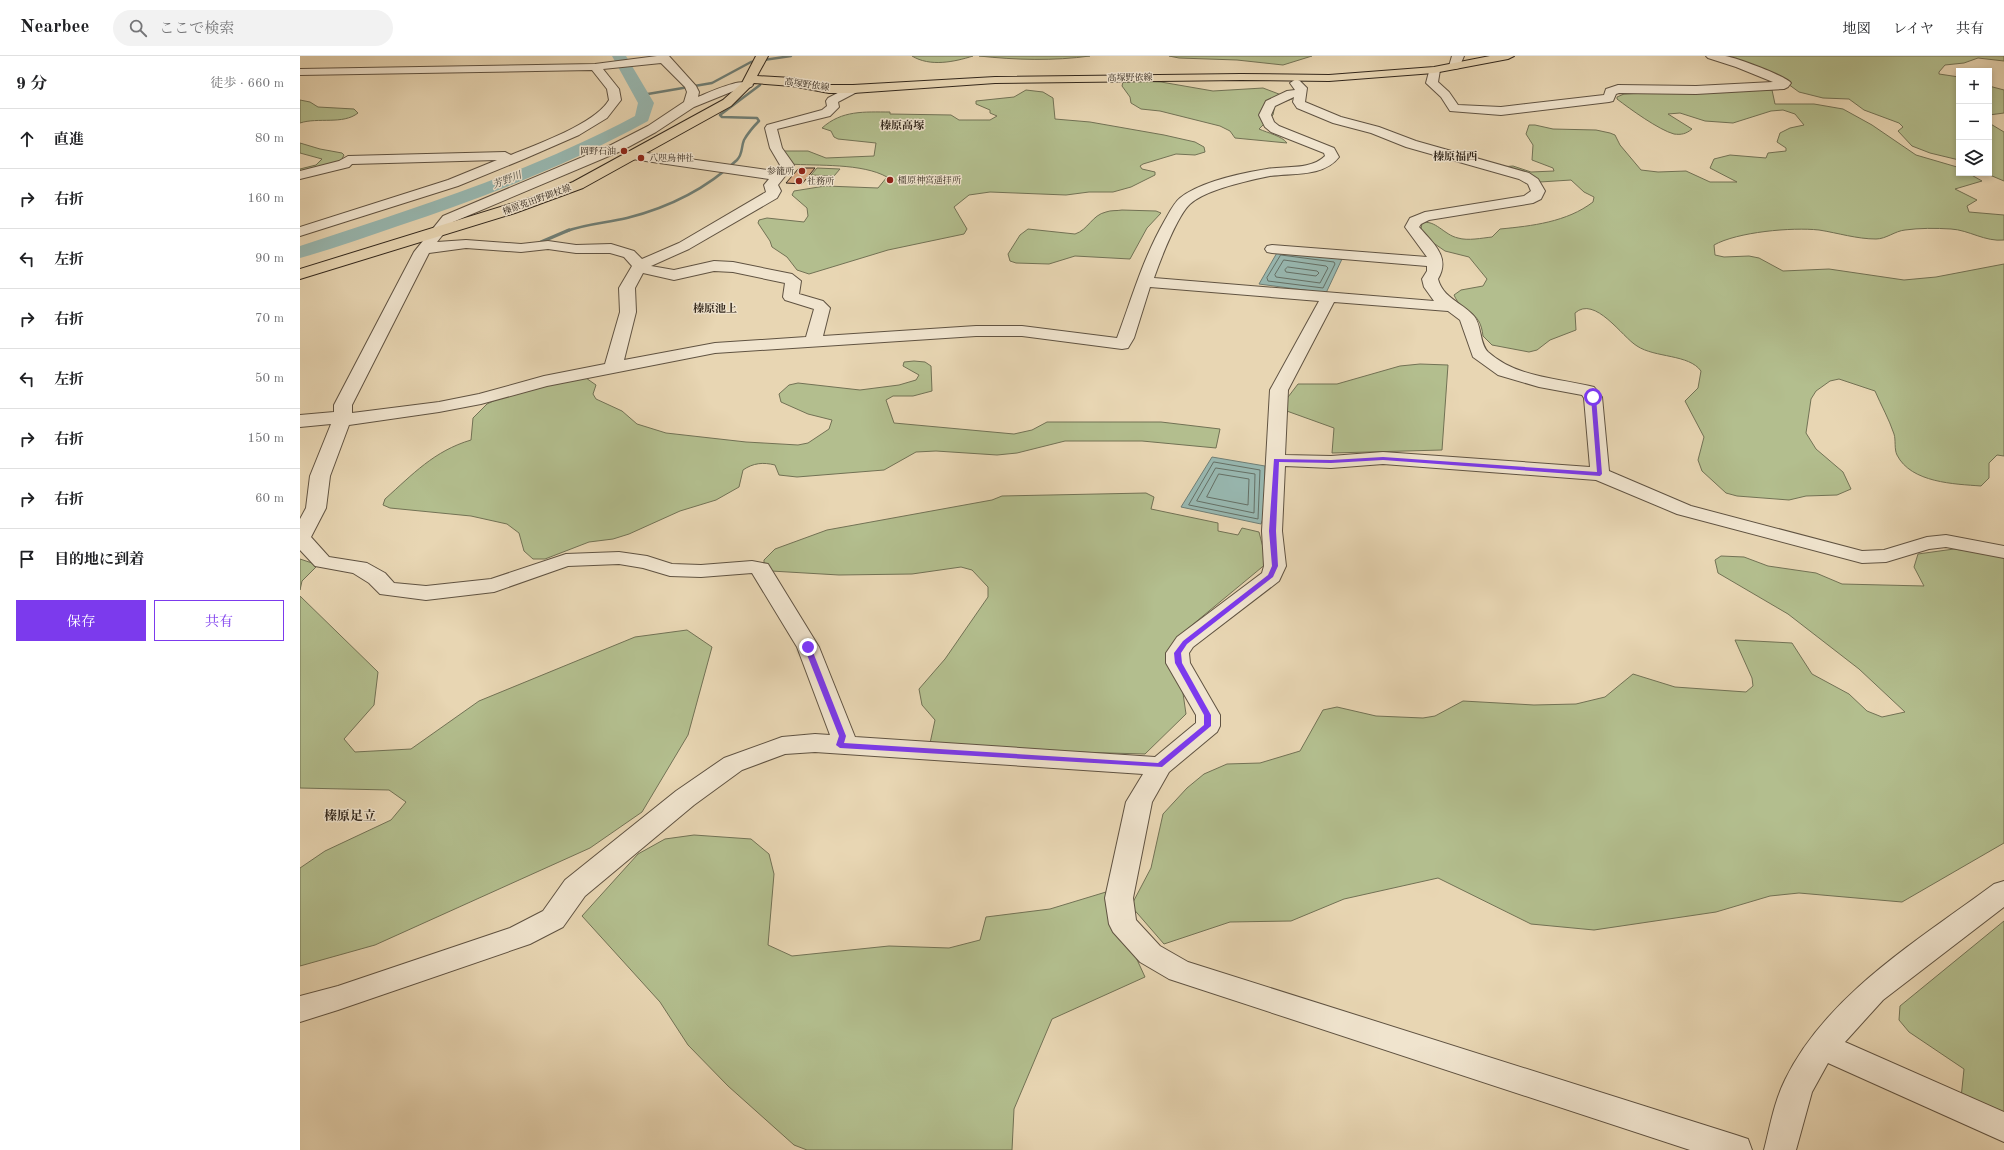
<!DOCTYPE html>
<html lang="ja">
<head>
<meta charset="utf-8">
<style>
	body { margin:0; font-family:"Old Standard TT","Noto Serif JP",serif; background:#f2f2f2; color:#202124 }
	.controls { position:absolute; right:12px; top:12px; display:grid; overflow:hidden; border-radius:0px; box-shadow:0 2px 6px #0003 }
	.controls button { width:36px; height:36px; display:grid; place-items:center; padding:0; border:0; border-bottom:1px solid #e0e0e0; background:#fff; color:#202124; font:20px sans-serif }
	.stop { position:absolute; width:12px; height:12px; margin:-9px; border:3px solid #7c3aed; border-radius:50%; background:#fff }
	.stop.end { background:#7c3aed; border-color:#fff; box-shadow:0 1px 4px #0008 }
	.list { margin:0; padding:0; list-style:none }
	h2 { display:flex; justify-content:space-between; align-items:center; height:52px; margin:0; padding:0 16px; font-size:17px }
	h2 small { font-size:13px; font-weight:400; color:#757577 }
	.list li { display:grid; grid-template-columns:26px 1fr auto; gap:12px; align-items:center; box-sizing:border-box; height:60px; padding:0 16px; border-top:1px solid #e0e0e0 }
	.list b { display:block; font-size:15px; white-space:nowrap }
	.list em { font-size:13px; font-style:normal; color:#757577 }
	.actions { display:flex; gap:8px; padding:12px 16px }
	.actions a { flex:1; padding:9px 0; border:1px solid #7c3aed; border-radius:0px; text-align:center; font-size:14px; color:#7c3aed }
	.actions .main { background:#7c3aed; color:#fff }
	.icon { flex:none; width:22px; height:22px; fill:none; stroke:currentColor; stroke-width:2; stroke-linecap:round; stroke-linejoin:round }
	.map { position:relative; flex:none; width:1704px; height:1094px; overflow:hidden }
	header { display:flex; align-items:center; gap:24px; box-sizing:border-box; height:56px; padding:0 20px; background:#fff; border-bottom:1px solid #e0e0e0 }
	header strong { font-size:19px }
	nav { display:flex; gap:22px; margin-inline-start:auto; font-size:14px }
	.search { width:280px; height:36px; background:#f2f2f2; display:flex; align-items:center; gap:10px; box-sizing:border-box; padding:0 14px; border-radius:22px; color:#757577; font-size:15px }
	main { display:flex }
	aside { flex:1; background:#fff }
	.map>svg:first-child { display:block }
	.green { fill:#b3be8e; stroke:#727255 }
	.water { fill:#98b8b1; stroke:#6f7e75 }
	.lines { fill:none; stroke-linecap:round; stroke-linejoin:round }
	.shore { stroke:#657066; stroke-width:1 }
	.stream-far1 { stroke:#6f7e75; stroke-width:2.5 }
	.stream { stroke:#6f7e75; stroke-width:3.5 }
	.river { fill:#98b8b1; fill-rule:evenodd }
	.building { fill:#dbac84; stroke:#32271c }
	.minor-casing { stroke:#605342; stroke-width:2 }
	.major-casing { stroke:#32271c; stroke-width:2 }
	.minor { fill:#f0e4ce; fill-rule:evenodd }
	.major { fill:#e8d6b3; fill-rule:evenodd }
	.route { fill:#7c3aed }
	.poi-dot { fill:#8f2418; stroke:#f0e4ce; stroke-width:1.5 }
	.labels { text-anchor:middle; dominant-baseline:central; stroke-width:3; stroke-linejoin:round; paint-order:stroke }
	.far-street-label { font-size:9px; fill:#32271c; stroke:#f0e4ce }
	.far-poi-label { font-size:9px; fill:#32271c; stroke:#f0e4ce; text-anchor:start }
	.far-water-label { font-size:10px; font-style:italic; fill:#4c4b41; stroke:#f0e4ce }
	.far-quarter-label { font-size:11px; font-weight:bold; fill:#32271c; stroke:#f0e4ce }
	.quarter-label { font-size:13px; font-weight:bold; fill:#32271c; stroke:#f0e4ce }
</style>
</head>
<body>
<header>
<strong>Nearbee</strong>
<div class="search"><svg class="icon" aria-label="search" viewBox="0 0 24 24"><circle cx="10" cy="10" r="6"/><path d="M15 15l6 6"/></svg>ここで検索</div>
<nav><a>地図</a><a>レイヤ</a><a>共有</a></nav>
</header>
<main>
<aside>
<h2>9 分<small>徒歩 · 660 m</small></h2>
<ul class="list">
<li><svg class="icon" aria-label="ahead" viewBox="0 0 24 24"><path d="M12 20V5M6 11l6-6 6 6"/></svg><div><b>直進</b></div><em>80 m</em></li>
<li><svg class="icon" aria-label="right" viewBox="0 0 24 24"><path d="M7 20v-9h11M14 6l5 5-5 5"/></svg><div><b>右折</b></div><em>160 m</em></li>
<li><svg class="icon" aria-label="left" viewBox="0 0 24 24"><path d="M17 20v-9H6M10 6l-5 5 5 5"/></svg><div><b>左折</b></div><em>90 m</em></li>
<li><svg class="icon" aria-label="right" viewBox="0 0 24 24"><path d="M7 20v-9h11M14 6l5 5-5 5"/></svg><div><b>右折</b></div><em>70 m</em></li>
<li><svg class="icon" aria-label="left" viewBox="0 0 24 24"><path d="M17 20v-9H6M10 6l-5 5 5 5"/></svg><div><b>左折</b></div><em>50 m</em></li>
<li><svg class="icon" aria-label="right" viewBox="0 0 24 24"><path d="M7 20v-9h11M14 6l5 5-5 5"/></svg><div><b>右折</b></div><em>150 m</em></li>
<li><svg class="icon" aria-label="right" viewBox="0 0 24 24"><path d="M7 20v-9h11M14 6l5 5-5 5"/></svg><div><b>右折</b></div><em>60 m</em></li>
<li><svg class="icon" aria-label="arrive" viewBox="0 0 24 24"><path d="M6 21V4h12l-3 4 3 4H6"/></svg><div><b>目的地に到着</b></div></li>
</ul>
<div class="actions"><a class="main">保存</a><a>共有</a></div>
</aside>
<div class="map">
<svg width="1704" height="1094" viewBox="0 0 1704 1094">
	<rect width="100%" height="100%" fill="#e8d6b3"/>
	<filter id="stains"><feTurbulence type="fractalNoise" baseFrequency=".005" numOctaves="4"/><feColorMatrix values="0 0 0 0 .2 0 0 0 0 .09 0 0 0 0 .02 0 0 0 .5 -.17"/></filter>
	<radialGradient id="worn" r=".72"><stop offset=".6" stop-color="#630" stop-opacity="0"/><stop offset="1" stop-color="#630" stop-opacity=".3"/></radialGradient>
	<path class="green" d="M 612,0 L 673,0 C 654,6 630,11 612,0 Z
		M 679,0 L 790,0 C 754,5 716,4 679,0 Z
		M 869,0 L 1012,0 L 983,9 L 937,4 L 879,2 Z
		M 1431,0 L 1704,0 L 1704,5 L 1678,2 L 1664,7 L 1645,9 L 1639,16 L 1639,18 L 1659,21 L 1659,104 L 1630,97 L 1612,90 L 1598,75 L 1603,71 L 1599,67 L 1564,54 L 1549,43 L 1523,42 L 1499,36 L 1488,28 L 1427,2 Z
		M 842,25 L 861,26 L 913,35 L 963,32 L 992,43 L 975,49 L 973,59 L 959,73 C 968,77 982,80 987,87 L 935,82 L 930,75 L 920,70 L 860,55 L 841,53 L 831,47 L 830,41 L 822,30 L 823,26 Z
		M 1689,30 L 1704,34 L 1704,57 L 1689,59 Z
		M 726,34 L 743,36 L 753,42 L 755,63 L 790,66 L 864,79 L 895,86 L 904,91 L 905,96 L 895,99 L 876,98 L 843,108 L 840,110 L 842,113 L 855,116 L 855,119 L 831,131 L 813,136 L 789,136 L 766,139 L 690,136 L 669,139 L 654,151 L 667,173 L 664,178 L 588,194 L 509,218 L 497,214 L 487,201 L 472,191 L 470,185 L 458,167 L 459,164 L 467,162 L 504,166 L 508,160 L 507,152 L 492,139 L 494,135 L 525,130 L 508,128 L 513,123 L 531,123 L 526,130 L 578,132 L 587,121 C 562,107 518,110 489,108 L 483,95 L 508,95 L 526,102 L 574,100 L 576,87 L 538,83 L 534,81 L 531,75 L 522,72 C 542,54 564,56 590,56 L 590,58 L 651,59 L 659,64 L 690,64 L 697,60 L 690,57 L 690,54 L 676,48 L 676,45 L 714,41 Z
		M 1472,34 L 1475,48 L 1514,48 L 1543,53 L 1572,69 L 1616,99 L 1657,111 L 1659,112 L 1659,117 L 1668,117 L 1682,125 L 1655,133 L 1677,144 L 1667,150 L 1669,156 L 1704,159 L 1704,184 C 1685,186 1669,174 1651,173 C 1636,172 1619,172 1605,174 C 1595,175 1586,183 1576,183 C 1557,183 1538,177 1519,174 C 1492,171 1437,176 1414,189 L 1415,199 L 1424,201 L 1449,200 L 1459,202 L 1483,215 L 1529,213 L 1604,224 L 1636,221 L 1704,208 L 1704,400 L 1697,399 L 1689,407 L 1689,422 L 1681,430 C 1655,428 1611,427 1597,399 C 1594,393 1596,384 1594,378 C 1589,363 1581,349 1575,335 L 1539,323 L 1530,325 L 1516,335 L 1511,343 L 1506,377 L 1516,393 L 1543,416 L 1551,433 L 1537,439 L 1506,440 L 1489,444 L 1437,440 L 1426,437 L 1402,415 L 1398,404 L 1404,381 L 1385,345 L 1398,332 L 1401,315 C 1389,298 1355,302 1337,290 C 1322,281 1295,239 1275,257 L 1276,274 L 1250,284 L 1237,294 L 1229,296 L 1192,289 L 1183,280 C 1180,252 1163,260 1154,239 L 1161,234 L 1183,230 L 1187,223 L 1169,201 L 1145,195 L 1132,186 L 1121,173 L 1122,167 C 1135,163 1144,179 1158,182 C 1168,185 1182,182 1192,181 L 1200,173 C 1232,170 1267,166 1293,146 L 1294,141 L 1284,136 L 1271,124 L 1240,126 L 1201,111 L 1213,110 L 1231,116 L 1254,115 L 1253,112 L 1232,104 L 1233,89 L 1226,78 L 1229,69 L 1235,69 L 1253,73 L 1296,74 L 1310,77 L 1315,79 L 1320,89 L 1341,114 L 1358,116 L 1386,115 L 1410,126 L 1437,126 L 1410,112 L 1414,103 L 1430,99 L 1466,102 L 1468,97 L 1486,95 L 1486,92 L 1477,86 L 1480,77 L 1490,72 L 1504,69 L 1495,58 L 1483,54 L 1471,55 L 1433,67 L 1405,65 L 1380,57 L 1368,58 L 1392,73 C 1386,78 1381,79 1374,78 C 1359,74 1330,53 1317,43 L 1317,41 L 1324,38 L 1343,37 Z
		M 0,44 L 10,46 L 18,51 L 54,53 L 58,57 C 43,69 18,61 0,67 Z
		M 1689,67 L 1704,76 L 1704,125 L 1685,117 L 1689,117 Z
		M 0,87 L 20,93 L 42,97 L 44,99 L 40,107 L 0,117 L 0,113 L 16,109 L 22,103 L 0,97 Z
		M 517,112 L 540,113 L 534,120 L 511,119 Z
		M 822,154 L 856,155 L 861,157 L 847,172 L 830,203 L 775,200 L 749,208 L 716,207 L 710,205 L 708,198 L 720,179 L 728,173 L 775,178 C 788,174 792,159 806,156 C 811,154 817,155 822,154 Z
		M 614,305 L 625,306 L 631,310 L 632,335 L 613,340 L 593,340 L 586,344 L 594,367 L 714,378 L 732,374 L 747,366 L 861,366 L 920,373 L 916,392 L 842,385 L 765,385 L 717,397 L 697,399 L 636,395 L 616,396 L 584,414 L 497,421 L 479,419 L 475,409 C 463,406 453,407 443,414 L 439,431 L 416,444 L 380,455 L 329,478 L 313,483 L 289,486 L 245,503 L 233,503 L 224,495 L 219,477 L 207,468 L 171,460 L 90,452 L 83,449 L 85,443 C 113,418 134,395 171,384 L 173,362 L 187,348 L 212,336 L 286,322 L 296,329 L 293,338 L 296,343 L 322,355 L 337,368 L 366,377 L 446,386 L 498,389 L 508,387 L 529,373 L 532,364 L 508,358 L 481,346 L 479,338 L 489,329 L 498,327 L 560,334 L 599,329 L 616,324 L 619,319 L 603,310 L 604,306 Z
		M 1120,308 L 1148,309 L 1142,394 L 1032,397 L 1034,372 L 984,354 L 985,345 L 998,328 L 1037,328 L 1100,310 Z
		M 846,437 L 854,441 L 851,453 L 918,467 L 918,475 L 938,479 L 942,472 L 959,476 L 967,507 L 880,579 L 876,589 L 886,658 L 845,698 L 629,692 L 635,664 L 622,649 L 619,633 L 645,603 L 688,541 L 688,531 L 672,514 L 661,511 L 612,518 L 539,519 L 471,515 L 464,510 L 464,504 L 475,493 L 527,474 L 692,444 L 702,440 Z
		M 1654,493 L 1704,500 L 1704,787 L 1602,846 L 1499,837 L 1470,840 L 1416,856 L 1294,874 L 1231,868 L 1138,822 L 1044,843 L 991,865 L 930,866 L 864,888 L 831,850 L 851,812 L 863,758 L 887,732 L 904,718 L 927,708 L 960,707 L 1000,695 L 1023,654 L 1037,651 L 1076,660 L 1123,662 L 1135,660 L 1163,645 L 1234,649 L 1276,648 L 1305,641 L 1333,618 L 1375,631 L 1446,636 L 1453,630 L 1452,622 L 1435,584 L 1492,587 L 1512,618 L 1549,638 L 1567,655 L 1582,661 L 1605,656 L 1559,613 L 1488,558 L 1418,517 L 1415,504 L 1421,500 L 1444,501 L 1468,510 L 1516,517 L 1542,528 L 1624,530 L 1614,511 L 1618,498 Z
		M 0,503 L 18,509 L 2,525 L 0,534 Z
		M 0,540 L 78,616 L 74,649 L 44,683 L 55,696 L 111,693 L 179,645 L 335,581 L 387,574 L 412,591 L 388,679 L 342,756 L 290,792 L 75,889 L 0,910 L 0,812 L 25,795 L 91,764 L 106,746 L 89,734 L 0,732 Z
		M 394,779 L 451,783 L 469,798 L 474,818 L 468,889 L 492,900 L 589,890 L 649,892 L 680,884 L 686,861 L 750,853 L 806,836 L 845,921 L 752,963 L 714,1053 L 712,1094 L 507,1094 L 494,1089 L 428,1030 L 388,989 L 360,946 L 282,860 L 338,798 L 365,783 Z
		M 1704,865 L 1704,1056 L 1661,1042 L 1664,1013 L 1609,976 L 1599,964 L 1600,950 Z"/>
	<path class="water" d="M 978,195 L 1042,203 L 1026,237 L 959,228 Z
		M 912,401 L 965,410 L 964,460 L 961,468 L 881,451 Z"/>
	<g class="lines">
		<path class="shore" d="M 981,199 L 1034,206 L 1035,208 L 1023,232 L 968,225 L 967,222 Z
			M 984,204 L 1026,210 L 1028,212 L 1020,227 L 976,221 L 975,219 Z
			M 988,211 L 1017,215 L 1019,217 L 1016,220 L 986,216 L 985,214 Z
			M 914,406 L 960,414 L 958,463 L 889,449 Z
			M 916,412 L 955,418 L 954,457 L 897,445 Z
			M 919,418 L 949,423 L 948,449 L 907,441 Z"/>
		<path class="stream-far1" d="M 342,39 L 412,27 L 451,6 L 491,0
			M 267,175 C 286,168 306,167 327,162 C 367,152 406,133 437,104 C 443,98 441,91 444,84 C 448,77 453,71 459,65 L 457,62 L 422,61 L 420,59 L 460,29"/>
		<path class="stream" d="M 241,186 L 269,174"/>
		<path class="river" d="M 312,0 L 326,0 L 354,47 L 348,65 C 268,109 185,141 98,170 C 66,181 33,193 0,202 L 0,190 C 115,152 228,117 335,60 L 338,47 Z"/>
	</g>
	<path class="building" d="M 499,112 L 515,112 L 502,128 L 486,127 Z"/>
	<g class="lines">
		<defs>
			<path id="minor" d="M 357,0 L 369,0 L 396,30 L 399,36 L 398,41 C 408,37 445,19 453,29 L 451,31 L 436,34 L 394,51 L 356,76 L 321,95 L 153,166 L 137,186 L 166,184 L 221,188 L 248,185 L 276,189 L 311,188 L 334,195 L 342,203 L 379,187 L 466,136 L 464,129 L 469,123 L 332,103 L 327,102 L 325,99 L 327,96 L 332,95 L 475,115 L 480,109 L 470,92 L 465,72 L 467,69 L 522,54 L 527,50 L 526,45 L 528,42 L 553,29 L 557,30 L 559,33 L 557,36 L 538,46 L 539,51 L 530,60 L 477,73 L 482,92 L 494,109 L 478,129 L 481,135 L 477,142 L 389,193 L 351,210 L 374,214 L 414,205 L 433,206 L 492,218 L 501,225 L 499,238 L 523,245 L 530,252 L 523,280 L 676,270 L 722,270 L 817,282 C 832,242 843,202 865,164 C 869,157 874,147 880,142 C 900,126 942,117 967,113 C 985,110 1011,114 1025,100 L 1024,97 L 971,76 L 965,71 L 959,59 L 966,45 L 987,35 L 995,34 L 990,27 L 996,23 L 1000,25 L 1007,32 L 1005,46 L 1041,61 L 1079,71 L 1116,85 L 1229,117 L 1238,123 L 1245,135 L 1241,143 L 1233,147 L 1129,164 L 1121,168 L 1119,171 C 1133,187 1151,201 1138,223 C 1143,242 1161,246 1173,259 C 1182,268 1179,287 1188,296 C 1217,322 1258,322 1294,331 L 1302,341 L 1309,415 L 1391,450 L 1562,495 L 1584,494 L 1627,481 L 1646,479 L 1704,490 L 1704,502 L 1646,491 L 1629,493 L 1586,506 L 1562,507 L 1377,458 L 1296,424 L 1083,408 L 1031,412 L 985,410 L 982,475 L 986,510 L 979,525 L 893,591 L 889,597 L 890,607 L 920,659 L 920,670 L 917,676 L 869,716 L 852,746 L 833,842 L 836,864 L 860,890 L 888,906 L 1436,1079 L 1448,1083 L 1452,1094 L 1390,1094 L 869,923 L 840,906 L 813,876 L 809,868 L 805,842 L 826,746 L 843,718 L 515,696 L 485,698 L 442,714 L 394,749 L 285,840 L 263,871 L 230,888 L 38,954 L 0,966 L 0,940 L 38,930 L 210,872 L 243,855 L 265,824 L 376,735 L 424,702 L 482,681 L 515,678 L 530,679 L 497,591 L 452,517 L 401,521 L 370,520 L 343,512 L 319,508 L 268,510 L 194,536 L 126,544 L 80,538 L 69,527 L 53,517 L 15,510 L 0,494 L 0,463 L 6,452 L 10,420 L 31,368 L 0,371 L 0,359 L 34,356 L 34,349 L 114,196 L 143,160 L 311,89 L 348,70 L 384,46 L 387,36 L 385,31 L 361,7 L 303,13 L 319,33 L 321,44 L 307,62 L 279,79 L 224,103 L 158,130 L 0,180 L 0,171 L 148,124 L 197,104 L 52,108 L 49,111 L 0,123 L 0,115 L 39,105 L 48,100 L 205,96 L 211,99 C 237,88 295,68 309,44 L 307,33 L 292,14 L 0,19 L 0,13 L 295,8 ZM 994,41 L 993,46 L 997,52 L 1033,67 L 1071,77 L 1106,91 L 1219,123 L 1228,128 L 1231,135 L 1224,140 L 1125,156 L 1110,162 L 1105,171 L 1127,201 L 972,189 L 967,190 L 965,193 L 967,196 L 972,197 L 1127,210 L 1127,215 L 1122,223 L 1124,231 L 1134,245 L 854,222 C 860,205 877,160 890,148 C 905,134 950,124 970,120 C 992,117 1024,121 1039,101 L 1034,92 L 979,70 L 974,66 L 971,59 L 975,50 ZM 166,192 L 221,196 L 248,193 L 276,197 L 310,197 L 324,201 L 332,210 L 319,232 L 320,256 L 305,308 L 244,320 L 179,338 L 139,346 L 52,357 L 52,349 L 129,197 ZM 414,215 L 433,216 L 485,227 L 483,241 L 485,244 L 514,253 L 506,281 L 415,287 L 324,304 L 336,256 L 335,232 L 343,217 L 374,224 ZM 850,231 L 1019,245 L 970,334 L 962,475 L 964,510 L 962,517 L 877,581 L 866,597 L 866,607 L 896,659 L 896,667 L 855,701 L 555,681 L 519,591 L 468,508 L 452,505 L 401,509 L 372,508 L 347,500 L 319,496 L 266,498 L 191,523 L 126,530 L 94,527 L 85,517 L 67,507 L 29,501 L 11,481 L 26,452 L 30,420 L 49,369 L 139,356 L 181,348 L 247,330 L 415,297 L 676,280 L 722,280 L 822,293 L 828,292 L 834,282 ZM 1034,246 L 1148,255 L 1160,264 L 1173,301 L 1198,319 L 1239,331 L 1282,339 L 1284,342 L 1290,411 L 1083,396 L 1031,400 L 985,399 L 988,334 Z
				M 1152,0 L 1164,0 L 1159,12 L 1155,13 L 1149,10 Z
				M 1406,0 C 1412,0 1419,0 1425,0 C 1435,1 1486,20 1491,27 L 1488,31 L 1484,33 L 1396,38 L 1319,37 L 1316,38 L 1313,45 L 1309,46 L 1201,59 L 1150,55 L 1141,41 L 1126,27 L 1130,12 L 1138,12 L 1140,14 L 1138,26 L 1149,36 L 1158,49 L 1201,51 L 1304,39 L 1306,33 L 1318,29 L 1396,30 L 1473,26 L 1436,11 L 1408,2 Z
				M 1704,825 L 1704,851 L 1583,944 L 1545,986 L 1704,1056 L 1704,1086 L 1528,1007 L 1512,1036 L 1496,1094 L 1464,1094 C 1470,1071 1474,1046 1485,1024 C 1526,939 1620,883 1694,828 Z"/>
			<path id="major" d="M 456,0 L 468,0 L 457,20 L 492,22 L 529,29 L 553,29 L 695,21 L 941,18 L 1029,19 L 1134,11 L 1190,0 L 1214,0 L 1208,3 L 1134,17 L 1029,25 L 941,24 L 695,27 L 553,37 L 529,37 L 492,30 L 454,27 L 431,50 L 283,132 L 215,157 L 0,223 L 0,213 L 249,136 L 273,126 L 423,44 L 442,27 Z"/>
		</defs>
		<use href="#minor" class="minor-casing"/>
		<use href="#major" class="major-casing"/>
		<use href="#minor" class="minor"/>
		<use href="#major" class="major"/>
	</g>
	<path class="route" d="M 1293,339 L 1296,341 L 1302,418 L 1300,420 L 1083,404 L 1031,407 L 979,406 L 976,475 L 978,510 L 973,521 L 887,588 L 881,597 L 882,607 L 911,659 L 911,670 L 862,711 L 540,692 L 536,689 L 539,680 L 504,591 L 505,589 L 511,591 L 546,680 L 544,687 L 858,707 L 904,669 L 904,659 L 875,607 L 874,597 L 883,585 L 968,519 L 972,510 L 969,475 L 974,403 L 1031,404 L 1083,401 L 1297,416 L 1291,341 Z"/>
	<g class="poi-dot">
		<circle cx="324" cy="95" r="4"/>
		<circle cx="341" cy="102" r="4"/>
		<circle cx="502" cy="115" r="4"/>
		<circle cx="590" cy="124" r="4"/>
		<circle cx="499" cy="125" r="4"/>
	</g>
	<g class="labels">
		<g class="far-street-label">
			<text transform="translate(830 22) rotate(-1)">高塚野依線</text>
			<text transform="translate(507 29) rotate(8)">高塚野依線</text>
			<text transform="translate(237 144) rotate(-20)">榛原菟田野御杖線</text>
		</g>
		<g class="far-poi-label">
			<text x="316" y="95" text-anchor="end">岡野石油</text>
			<text x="349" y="102">八咫烏神社</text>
			<text x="494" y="115" text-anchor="end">参籠所</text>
			<text x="598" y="124">橿原神宮遥拝所</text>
			<text x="507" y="125">社務所</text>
		</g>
		<g class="far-water-label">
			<text transform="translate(207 124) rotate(-21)">芳野川</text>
		</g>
		<g class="far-quarter-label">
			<text x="602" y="70">榛原高塚</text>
			<text x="1155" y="101">榛原福西</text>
			<text x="415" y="253">榛原池上</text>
		</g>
		<g class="quarter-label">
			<text x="50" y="760">榛原足立</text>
		</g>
	</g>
	<rect width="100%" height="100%" filter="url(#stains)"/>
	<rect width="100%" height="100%" fill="url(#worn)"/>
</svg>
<div class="controls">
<button>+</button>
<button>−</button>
<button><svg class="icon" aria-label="layers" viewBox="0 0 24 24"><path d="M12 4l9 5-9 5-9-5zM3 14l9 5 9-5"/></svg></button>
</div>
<div class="stop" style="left:1293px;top:341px"></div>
<div class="stop end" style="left:508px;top:591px"></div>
</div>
</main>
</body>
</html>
